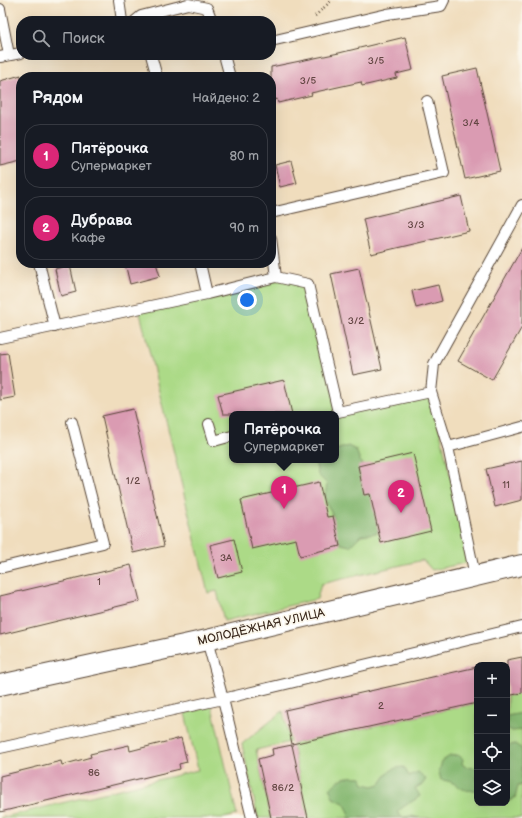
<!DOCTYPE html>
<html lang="ru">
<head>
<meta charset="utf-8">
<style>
	body { margin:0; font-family:"Balsamiq Sans",sans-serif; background:#20242c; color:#f1f3f6 }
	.controls { position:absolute; right:12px; bottom:12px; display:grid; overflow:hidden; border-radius:8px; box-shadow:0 4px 16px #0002 }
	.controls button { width:36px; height:36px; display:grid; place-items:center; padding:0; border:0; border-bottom:1px solid #363941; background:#171b24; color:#f1f3f6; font:20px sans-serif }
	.you { position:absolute; left:247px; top:300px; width:14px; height:14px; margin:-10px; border:3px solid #fff; border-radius:50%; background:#1a73e8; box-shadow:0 0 0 6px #1a73e833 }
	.badge { display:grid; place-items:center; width:26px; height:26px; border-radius:50%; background:#db2777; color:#fff; font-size:13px; font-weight:700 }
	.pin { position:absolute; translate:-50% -33px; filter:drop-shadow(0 1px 2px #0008) }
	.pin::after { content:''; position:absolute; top:21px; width:14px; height:12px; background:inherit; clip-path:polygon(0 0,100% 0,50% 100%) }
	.popup { position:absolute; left:229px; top:411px; width:110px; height:52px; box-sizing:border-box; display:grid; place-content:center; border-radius:8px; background:#171b24; filter:drop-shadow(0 1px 3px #0005); font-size:13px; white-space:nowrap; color:#9ea1a6 }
	.popup b { font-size:15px; color:#f1f3f6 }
	.popup::after { content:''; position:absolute; left:50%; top:100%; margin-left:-8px; border:8px solid transparent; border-top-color:#171b24 }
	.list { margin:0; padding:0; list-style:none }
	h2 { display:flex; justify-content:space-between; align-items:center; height:52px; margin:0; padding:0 16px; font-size:17px }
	h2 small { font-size:13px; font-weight:400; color:#9ea1a6 }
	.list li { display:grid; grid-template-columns:26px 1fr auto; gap:12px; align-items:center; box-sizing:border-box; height:64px; margin:0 8px 8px; padding:0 8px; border:1px solid #363941; border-radius:16px }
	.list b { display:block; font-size:15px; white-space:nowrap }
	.list p { margin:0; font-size:13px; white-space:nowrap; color:#9ea1a6 }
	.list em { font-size:13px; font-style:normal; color:#9ea1a6 }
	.icon { flex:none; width:22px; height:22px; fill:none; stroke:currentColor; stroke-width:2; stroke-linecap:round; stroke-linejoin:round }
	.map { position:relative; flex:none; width:522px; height:818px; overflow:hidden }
	.search { position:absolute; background:#171b24; box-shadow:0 4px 16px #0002; left:16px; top:16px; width:260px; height:44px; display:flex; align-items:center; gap:10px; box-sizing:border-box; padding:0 14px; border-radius:16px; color:#9ea1a6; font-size:15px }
	.panel { position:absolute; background:#171b24; box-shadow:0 4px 16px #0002; left:16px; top:72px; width:260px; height:196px; border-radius:16px }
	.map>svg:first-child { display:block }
	.green { fill:#acda87; stroke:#748252; fill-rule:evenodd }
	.forest { fill:#89ba74; stroke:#627249 }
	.building { fill:#da9bb2 }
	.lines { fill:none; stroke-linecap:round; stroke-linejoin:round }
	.lane-casing { stroke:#564536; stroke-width:12 }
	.street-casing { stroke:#564536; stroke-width:22 }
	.path { stroke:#564536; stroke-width:2.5; stroke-dasharray:1 3; stroke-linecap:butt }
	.lane { stroke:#fff; stroke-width:10 }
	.street { stroke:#fff; stroke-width:20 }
	.labels { text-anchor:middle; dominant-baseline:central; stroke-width:3.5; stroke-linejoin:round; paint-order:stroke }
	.number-label { font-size:10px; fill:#634643 }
	.street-label { font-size:12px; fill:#3b2a1e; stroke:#fbf7ec }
</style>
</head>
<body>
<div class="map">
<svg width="522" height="818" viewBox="0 0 522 818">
	<rect width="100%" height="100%" fill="#fbf7ec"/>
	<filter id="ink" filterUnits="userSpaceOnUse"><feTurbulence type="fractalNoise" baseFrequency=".025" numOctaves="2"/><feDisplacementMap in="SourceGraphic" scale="8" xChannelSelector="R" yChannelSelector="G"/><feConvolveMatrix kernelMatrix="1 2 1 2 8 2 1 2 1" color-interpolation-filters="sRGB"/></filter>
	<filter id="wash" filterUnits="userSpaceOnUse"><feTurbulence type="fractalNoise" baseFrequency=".012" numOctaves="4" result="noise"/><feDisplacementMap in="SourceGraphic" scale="16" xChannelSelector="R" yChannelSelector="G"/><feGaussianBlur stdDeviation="0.9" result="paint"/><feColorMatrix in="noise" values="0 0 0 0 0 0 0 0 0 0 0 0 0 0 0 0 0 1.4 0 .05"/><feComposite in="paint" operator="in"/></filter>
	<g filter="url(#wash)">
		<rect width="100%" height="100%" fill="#f0ddbd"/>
		<path class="green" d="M 276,277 L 308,284 L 338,412 L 431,392 L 470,562 L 432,570 L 423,560 L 321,584 L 317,599 L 224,621 L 217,591 L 208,593 L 139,309 ZM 232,414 L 336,414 L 336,460 L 232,460 Z
			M 522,693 L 522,818 L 308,818 L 292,744 L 477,703 L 477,803 L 507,803 L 507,696 Z
			M 212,706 L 237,815 L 224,818 L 0,818 L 198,770 L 185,713 Z
			M 283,711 L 290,742 L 256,750 L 271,818 L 258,818 L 242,744 Z"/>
		<path class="forest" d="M 348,446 L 356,450 L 373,494 L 383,528 L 376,533 L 361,535 L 350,546 L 341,544 L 335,536 L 333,516 L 327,504 L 325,495 L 327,484 L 318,475 L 315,460 L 336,460 L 336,450 Z
			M 522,713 L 522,730 L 512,731 L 507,728 L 507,716 Z
			M 515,744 L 522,749 L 522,785 L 518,786 L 515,798 L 507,802 L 507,764 L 509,764 L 507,759 L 507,746 Z
			M 458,755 L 463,759 L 462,764 L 466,767 L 477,768 L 477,790 C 461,792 464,788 451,782 C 448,781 444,780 441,780 L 439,772 L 442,761 L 450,756 Z
			M 404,767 L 409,776 L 418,772 L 426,779 L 422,785 L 415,788 L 420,796 C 413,802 403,805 397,813 L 402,817 L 411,816 L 419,818 L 348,818 L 349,812 L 344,803 L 333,798 L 330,789 C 341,777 344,776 361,777 L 364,784 L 373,786 L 380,784 C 388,772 390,768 404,767 Z"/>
		<g id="blocks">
			<path class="building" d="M 405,37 L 413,70 L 396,74 L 397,78 L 362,86 L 361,82 L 347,85 L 311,93 L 312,95 L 278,103 L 277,99 L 271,101 L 271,67 L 339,53 Z
				M 477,68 L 500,171 L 465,179 L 442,76 Z
				M 21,75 L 21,161 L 0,166 L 0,81 Z
				M 291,161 L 297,183 L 280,187 L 275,165 Z
				M 461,196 L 469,231 L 371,254 L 363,219 Z
				M 522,248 L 522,327 L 492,380 L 458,361 Z
				M 125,263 L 156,263 L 160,276 L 130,284 Z
				M 70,265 L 76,292 L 61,296 L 55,269 Z
				M 359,268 L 382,369 L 353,375 L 331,274 Z
				M 438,285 L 442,301 L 416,308 L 412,291 Z
				M 8,353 L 15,397 L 0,400 L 0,354 Z
				M 284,380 L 292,414 L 223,414 L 218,395 Z
				M 133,409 L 164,546 L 133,553 L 102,416 Z
				M 413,453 L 431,531 L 381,543 L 370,494 L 364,495 L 358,466 Z
				M 522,461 L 522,500 L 495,507 L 486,469 Z
				M 319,482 L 327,517 L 333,516 L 340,546 L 300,556 L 296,539 L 252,549 L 241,500 Z
				M 234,539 L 242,572 L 218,578 L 210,545 Z
				M 131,565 L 140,601 L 0,635 L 0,596 Z
				M 522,657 L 522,693 L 507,696 L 507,660 Z
				M 477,667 L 477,703 L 292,744 L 285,710 Z
				M 181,738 L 187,762 L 179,764 L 180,769 L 0,812 L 0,776 L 61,761 L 62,765 L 91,757 L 90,754 L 129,745 L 130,751 Z
				M 292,745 L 308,818 L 271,818 L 258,759 L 273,755 L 272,749 Z"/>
		</g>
	</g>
	<g filter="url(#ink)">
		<use href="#blocks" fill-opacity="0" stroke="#564536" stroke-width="1"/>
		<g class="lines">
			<defs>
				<path id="lane" d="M 119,0 L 122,21
					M 0,9 L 9,55
					M 135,21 L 141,16 L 188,4 L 207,8 L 212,21
					M 271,41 L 387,14 L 441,6 L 444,0
					M 151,55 L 157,77
					M 224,55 L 230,77
					M 0,57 L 21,53
					M 271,213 L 444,173 L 427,101
					M 271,238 L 276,277 L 308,284 L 338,412 L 431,392 L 448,447 L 475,576
					M 39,263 L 55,327
					M 200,263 L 207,294
					M 0,338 L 207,294 L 276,277
					M 431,392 L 434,364 L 522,205
					M 209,424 L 214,441 L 232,436
					M 448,447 L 522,427
					M 0,568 L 103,543 L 72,422
					M 207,640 L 223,699 L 252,818
					M 0,748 L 223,699 L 522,627"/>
				<path id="street" d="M 0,685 L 207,640 L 522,565"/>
			</defs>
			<use href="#lane" class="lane-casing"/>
			<use href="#street" class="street-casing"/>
			<path class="path" d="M 315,16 L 332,0"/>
			<use href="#lane" class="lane"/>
			<use href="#street" class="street"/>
		</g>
	</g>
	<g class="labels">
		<g class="number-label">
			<text x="376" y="61">3/5</text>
			<text x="308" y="81">3/5</text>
			<text x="471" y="123">3/4</text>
			<text x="416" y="225">3/3</text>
			<text x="356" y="321">3/2</text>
			<text x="133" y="481">1/2</text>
			<text x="506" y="485">11</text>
			<text x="226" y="558">3А</text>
			<text x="99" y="582">1</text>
			<text x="381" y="706">2</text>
			<text x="94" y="773">86</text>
			<text x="283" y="788">86/2</text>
		</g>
		<g class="street-label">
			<text transform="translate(261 627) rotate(-13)">МОЛОДЁЖНАЯ УЛИЦА</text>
		</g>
	</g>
</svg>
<div class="controls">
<button>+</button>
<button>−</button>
<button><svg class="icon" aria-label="locate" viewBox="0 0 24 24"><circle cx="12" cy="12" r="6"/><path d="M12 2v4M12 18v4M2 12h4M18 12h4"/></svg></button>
<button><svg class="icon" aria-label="layers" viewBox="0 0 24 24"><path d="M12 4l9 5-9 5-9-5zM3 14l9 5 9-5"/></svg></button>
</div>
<div class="you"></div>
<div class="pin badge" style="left:284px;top:509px">1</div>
<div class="popup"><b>Пятёрочка</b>Супермаркет</div>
<div class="pin badge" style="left:401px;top:513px">2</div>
<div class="search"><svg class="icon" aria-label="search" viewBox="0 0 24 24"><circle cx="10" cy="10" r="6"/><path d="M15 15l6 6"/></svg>Поиск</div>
<section class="panel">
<h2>Рядом<small>Найдено: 2</small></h2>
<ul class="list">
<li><span class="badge">1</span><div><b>Пятёрочка</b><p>Супермаркет</p></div><em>80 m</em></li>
<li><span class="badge">2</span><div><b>Дубрава</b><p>Кафе</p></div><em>90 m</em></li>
</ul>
</section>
</div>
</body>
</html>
